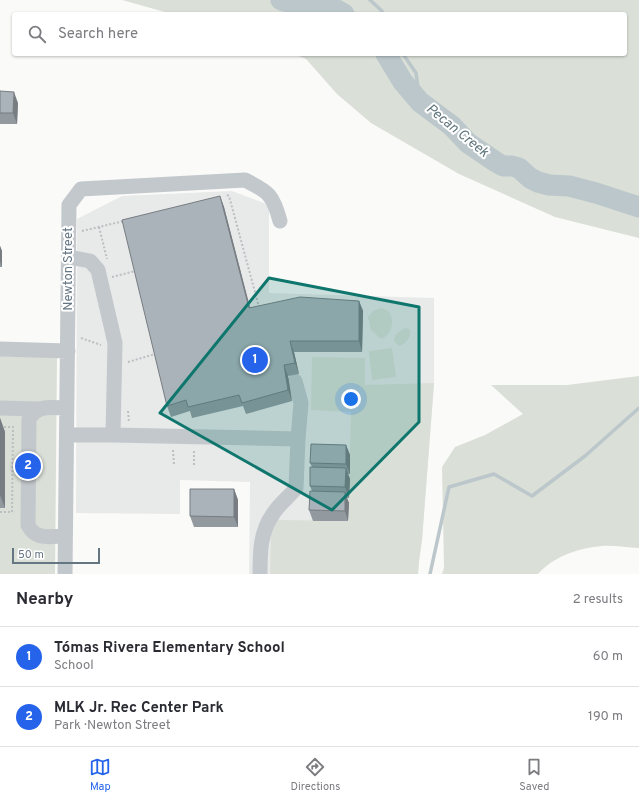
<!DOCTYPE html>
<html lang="en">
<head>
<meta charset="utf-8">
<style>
	body { margin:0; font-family:Overpass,sans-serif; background:#f7f7f7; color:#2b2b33 }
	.scale { position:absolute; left:12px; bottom:10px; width:88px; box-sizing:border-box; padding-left:4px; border:2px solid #657683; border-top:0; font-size:11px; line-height:14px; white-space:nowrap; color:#657683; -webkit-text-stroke:3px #fff; paint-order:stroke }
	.you { position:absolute; left:351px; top:399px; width:14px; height:14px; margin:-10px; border:3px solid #fff; border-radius:50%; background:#1a73e8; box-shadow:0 0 0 6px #1a73e833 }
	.badge { display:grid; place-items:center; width:26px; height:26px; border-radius:50%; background:#2563eb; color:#fff; font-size:13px; font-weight:700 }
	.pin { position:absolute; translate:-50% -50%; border:2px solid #fff; box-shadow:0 1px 4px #0006 }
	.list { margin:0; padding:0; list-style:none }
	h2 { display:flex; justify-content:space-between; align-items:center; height:52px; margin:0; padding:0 16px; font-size:17px }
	h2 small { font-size:13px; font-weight:400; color:#7c7c81 }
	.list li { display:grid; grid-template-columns:26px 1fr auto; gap:12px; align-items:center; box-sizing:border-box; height:60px; padding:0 16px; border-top:1px solid #e1e1e2 }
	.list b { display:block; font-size:15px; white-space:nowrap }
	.list p { margin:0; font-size:13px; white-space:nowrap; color:#7c7c81 }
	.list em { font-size:13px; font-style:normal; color:#7c7c81 }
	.icon { flex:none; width:22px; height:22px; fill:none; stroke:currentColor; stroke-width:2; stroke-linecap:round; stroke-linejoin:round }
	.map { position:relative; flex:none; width:639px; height:574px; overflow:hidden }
	.search { position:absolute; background:#fff; box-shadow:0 1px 3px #0004; left:12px; right:12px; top:12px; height:44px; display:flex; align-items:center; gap:10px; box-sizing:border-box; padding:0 14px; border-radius:4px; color:#7c7c81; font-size:15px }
	.sheet { height:172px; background:#fff }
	nav { display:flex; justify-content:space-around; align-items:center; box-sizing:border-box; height:56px; border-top:1px solid #e1e1e2; background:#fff; font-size:11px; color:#7c7c81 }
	nav a { display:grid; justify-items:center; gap:2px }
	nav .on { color:#2563eb }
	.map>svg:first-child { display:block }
	.built { fill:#e8e9e9 }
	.green { fill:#dadfd7 }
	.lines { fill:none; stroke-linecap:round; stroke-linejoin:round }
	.stream { stroke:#bbc7cb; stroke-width:3.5 }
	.river { stroke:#bbc7cb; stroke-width:21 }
	.path { stroke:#bbbfc2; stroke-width:2; stroke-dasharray:2 2; stroke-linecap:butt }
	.minor { stroke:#c3c8cc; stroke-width:15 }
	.wall { fill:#929a9f }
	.shaded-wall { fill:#777d82 }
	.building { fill:#aab3b9; stroke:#777d82 }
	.marked { fill:#0f766e; fill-opacity:0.2; stroke:#0f766e; stroke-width:3; stroke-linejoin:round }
	.labels { text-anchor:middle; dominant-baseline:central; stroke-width:4; stroke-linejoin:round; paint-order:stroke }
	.street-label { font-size:13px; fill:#657683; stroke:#fff }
	.water-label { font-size:14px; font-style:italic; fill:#60757c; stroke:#fff }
</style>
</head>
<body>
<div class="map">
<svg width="639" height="574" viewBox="0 0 639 574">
	<rect width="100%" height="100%" fill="#fafaf8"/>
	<path class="built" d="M 232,191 L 269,205 L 269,293 L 434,298 L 434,383 L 422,540 L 419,561 L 418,574 L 249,574 L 250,482 L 180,480 L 180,514 L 76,513 L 77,219 L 122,196 Z"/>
	<path class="green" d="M 122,0 L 639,0 L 639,238 L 555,217 L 459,174 L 371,123 L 337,94 L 306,59 L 294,54 L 625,54 L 625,14 L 172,14 Z
		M 381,308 C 383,309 385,309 387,310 C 397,318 391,336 381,339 L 371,330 L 368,317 L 373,311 Z
		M 405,328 L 410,329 C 412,337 406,344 399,346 L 394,341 C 394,334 399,332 405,328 Z
		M 392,348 L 396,376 L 395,377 L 372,380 L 369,351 Z
		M 0,356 L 57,357 L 55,574 L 0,574 Z
		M 312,357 L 365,358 L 365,385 L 434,383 L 422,540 L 419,561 L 418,574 L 270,574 L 271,532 L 277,520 L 348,521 L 351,412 L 311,410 Z
		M 639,376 L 639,548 C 627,548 614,545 602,546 C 579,548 554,556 538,574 L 442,574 L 444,568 L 442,467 L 455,447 L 485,435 L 523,414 L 491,385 L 567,385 Z"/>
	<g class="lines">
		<path class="stream" d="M 370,0 L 382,11 L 383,14
			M 403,54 L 416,73 L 420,102
			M 430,574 L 449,487 L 494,474 L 532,496 L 585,456 L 639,408"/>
		<path class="river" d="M 281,0 L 308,7 L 327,7 L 335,9 L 344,14
			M 386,54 L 403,82 L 420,102 L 452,126 L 468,143 L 496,162 L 503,166 L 512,166 L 519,168 L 530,178 L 538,182 L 549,185 L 569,186 L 596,193 L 639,207"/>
		<path class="path" d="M 227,195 L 229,196 L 259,307
			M 99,227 L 107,259
			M 82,231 L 124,221
			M 112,277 L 135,271
			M 81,338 L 101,345
			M 128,362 L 155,354
			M 128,411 L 129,422
			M 0,427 L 13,427 L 12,512 L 0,512
			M 173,450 L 174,465
			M 194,465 L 194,449"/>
		<path class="minor" d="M 0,349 L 68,351
			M 295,381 L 301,403 L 298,439
			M 0,408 L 38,409
			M 67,435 L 113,435 L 115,343 L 98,270 L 90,261 L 69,257
			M 113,435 L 298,439 L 296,488 C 289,497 279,504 273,514 C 260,532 260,553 260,574
			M 65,536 C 50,536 36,541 28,525 L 29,419 C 38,404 51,408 67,408
			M 65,574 L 69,205 L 81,189 L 245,180 C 269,192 273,195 280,221"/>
	</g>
	<path class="wall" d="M 0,91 L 18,103 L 17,124 L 0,124 Z
		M 220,196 L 224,207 L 250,308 L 359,301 L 363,311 L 362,352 L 294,352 L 299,374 L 288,376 L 292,401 L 246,414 L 243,406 L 192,418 L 190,411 L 171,417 L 167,406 Z
		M 0,246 L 2,251 L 2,267 L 0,267 Z
		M 0,418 L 5,432 L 5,508 L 0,508 Z
		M 346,445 L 350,455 L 350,474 L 348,474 L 350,479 L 349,498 L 347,498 L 349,503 L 348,521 L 313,521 L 309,510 L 312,491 L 310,486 L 312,467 L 310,463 Z
		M 234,489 L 238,500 L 238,527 L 194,527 L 190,516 Z"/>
	<path class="shaded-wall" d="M 14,92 L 18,103 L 17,124 L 13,113 Z
		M 220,196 L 224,207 L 253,319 L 249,308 Z
		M 0,246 L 2,251 L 2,267 L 0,261 Z
		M 359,301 L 363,311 L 362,352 L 359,341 Z
		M 290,341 L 294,352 L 299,374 L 295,363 Z
		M 284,365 L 288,376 L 292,401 L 288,390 Z
		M 0,418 L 5,432 L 5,508 L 0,495 Z
		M 346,445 L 350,455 L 350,474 L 346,464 Z
		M 346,468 L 350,479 L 349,498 L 345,487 Z
		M 234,489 L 238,500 L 238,527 L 234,517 Z
		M 345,492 L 349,503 L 348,521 L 345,511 Z"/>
	<path class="building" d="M 0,91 L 14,92 L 13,113 L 0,113 Z
		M 220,196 L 249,308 L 300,297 L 359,301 L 359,341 L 290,341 L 295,363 L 284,365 L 288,390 L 242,403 L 239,395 L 188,407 L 186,400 L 167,406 L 122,220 Z
		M 311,444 L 346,445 L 346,464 L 310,463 Z
		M 310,467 L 346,468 L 345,487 L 310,486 Z
		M 190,489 L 234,489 L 234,517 L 190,516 Z
		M 310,491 L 345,492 L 345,511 L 309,510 Z"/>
	<path class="marked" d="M 269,278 L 419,307 L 419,422 L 332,510 L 160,413 Z"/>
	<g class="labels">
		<g class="street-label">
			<text transform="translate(69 269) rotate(-90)">Newton Street</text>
		</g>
		<g class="water-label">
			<text transform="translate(457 131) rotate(39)">Pecan Creek</text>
		</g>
	</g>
</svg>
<div class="scale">50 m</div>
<div class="you"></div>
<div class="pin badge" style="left:255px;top:360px">1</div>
<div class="pin badge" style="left:28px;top:466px">2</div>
<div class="search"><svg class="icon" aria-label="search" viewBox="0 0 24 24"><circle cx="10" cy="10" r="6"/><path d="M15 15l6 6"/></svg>Search here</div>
</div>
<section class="sheet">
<h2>Nearby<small>2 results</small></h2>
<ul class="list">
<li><span class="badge">1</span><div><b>Tómas Rivera Elementary School</b><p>School</p></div><em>60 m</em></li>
<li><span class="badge">2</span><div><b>MLK Jr. Rec Center Park</b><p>Park · Newton Street</p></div><em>190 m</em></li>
</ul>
</section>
<nav>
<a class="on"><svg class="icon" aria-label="map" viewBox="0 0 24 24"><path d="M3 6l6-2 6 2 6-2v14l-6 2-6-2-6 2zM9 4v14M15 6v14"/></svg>Map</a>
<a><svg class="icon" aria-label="directions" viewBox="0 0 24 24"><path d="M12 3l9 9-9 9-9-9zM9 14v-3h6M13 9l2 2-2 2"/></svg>Directions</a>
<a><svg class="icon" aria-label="saved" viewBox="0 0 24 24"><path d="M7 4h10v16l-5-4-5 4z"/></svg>Saved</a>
</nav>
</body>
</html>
